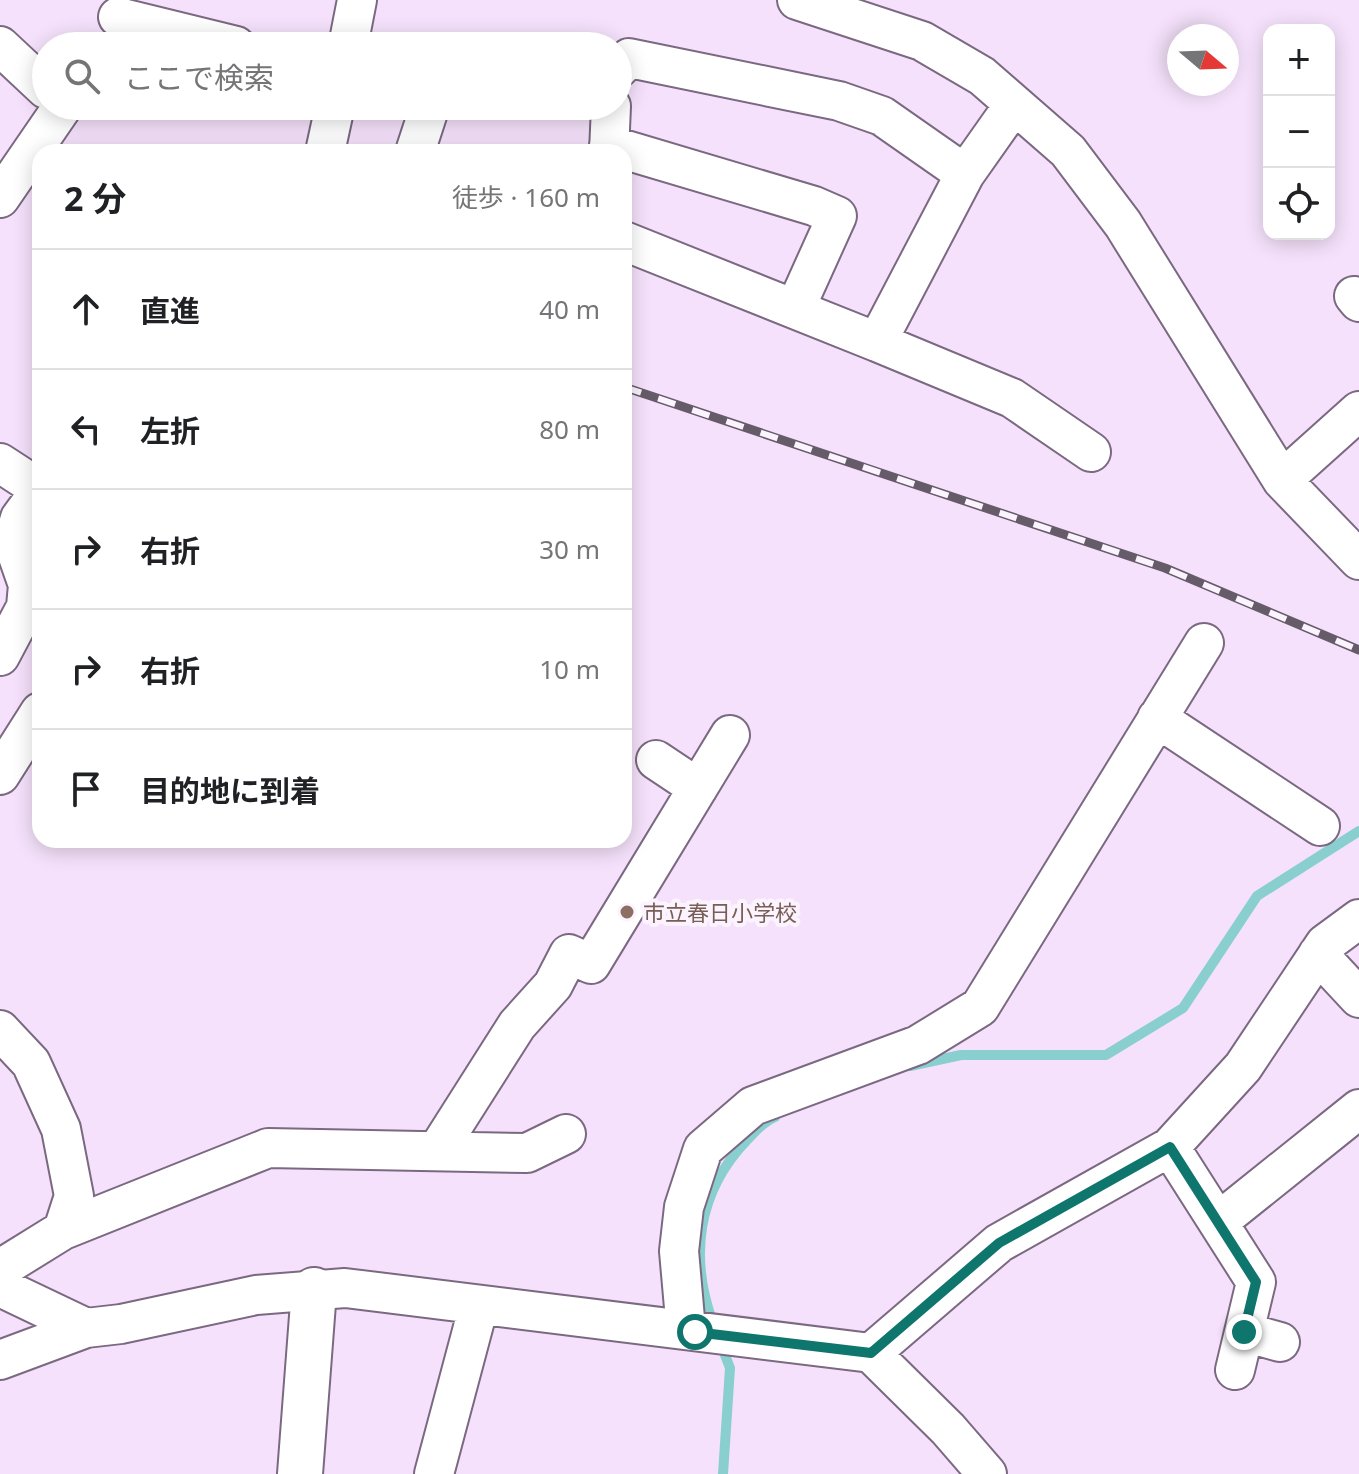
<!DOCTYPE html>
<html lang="ja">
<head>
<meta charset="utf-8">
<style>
	body { margin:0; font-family:"Noto Sans","Noto Sans JP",sans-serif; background:#f2f2f2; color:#202124 }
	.controls { position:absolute; right:24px; top:24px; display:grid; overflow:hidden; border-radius:16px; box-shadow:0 4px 20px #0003 }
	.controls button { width:72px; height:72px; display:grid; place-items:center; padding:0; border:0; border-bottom:2px solid #e0e0e0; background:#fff; color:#202124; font:40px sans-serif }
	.compass { position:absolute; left:1167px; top:24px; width:72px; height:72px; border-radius:50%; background:#fff; box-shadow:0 4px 20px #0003; rotate:109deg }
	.stop { position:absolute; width:24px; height:24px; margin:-18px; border:6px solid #0f766e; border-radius:50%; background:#fff }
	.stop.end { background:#0f766e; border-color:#fff; box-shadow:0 2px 8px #0008 }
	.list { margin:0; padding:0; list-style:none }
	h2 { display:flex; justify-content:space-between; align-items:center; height:104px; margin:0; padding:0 32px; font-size:34px }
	h2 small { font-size:26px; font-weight:400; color:#757577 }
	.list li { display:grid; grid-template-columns:52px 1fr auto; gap:24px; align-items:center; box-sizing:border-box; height:120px; padding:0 32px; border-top:2px solid #e0e0e0 }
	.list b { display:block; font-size:30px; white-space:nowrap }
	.list em { font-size:26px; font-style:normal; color:#757577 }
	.icon { flex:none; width:44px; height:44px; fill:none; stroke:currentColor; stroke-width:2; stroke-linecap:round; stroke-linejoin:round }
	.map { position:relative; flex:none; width:1359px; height:1474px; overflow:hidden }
	.search { position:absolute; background:#fff; box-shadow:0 4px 20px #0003; left:32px; top:32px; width:600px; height:88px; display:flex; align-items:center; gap:20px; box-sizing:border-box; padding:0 28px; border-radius:44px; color:#757577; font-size:30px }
	.panel { position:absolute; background:#fff; box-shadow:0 4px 20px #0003; left:32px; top:144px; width:600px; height:704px; border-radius:24px }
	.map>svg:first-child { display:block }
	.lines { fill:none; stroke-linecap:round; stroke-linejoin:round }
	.stream { stroke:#89cfcf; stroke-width:10 }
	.minor-casing { stroke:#7a6980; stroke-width:42 }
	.tertiary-casing { stroke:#7a6980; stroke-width:48 }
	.minor { stroke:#fff; stroke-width:38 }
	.tertiary { stroke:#fff; stroke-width:44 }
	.rail-casing { stroke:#665c69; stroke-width:9 }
	.rail { stroke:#fbf3fe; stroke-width:6; stroke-dasharray:18; stroke-linecap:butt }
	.route { stroke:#0f766e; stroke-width:10 }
	.education-dot { fill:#8d6e63; stroke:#fbf3fe; stroke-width:3 }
	.labels { text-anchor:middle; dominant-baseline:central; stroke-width:8; stroke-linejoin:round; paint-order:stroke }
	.education-label { font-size:22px; fill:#785e54; stroke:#fbf3fe; text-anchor:start }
</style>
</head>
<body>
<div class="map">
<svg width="1359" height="1474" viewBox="0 0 1359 1474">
	<rect width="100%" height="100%" fill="#f5e1fb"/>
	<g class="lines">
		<path class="stream" d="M 910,1066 L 961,1055 L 1106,1055 L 1183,1008 L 1257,896 L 1359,831
			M 713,1323 C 689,1257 697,1192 747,1140 C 756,1131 763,1122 775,1117
			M 720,1342 L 730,1368 L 723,1474"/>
		<defs>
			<path id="minor" d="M 797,0 L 922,41 L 982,76 L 1068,151 L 1123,224 L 1282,480 L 1359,560
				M 118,17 L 236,46
				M 0,46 L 46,89
				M 348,46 L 357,0
				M 618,69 L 629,58 L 839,101 L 882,116 L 965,174
				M 609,145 L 814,206 L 837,216 L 795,309
				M 325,152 L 335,106
				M 415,152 L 430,106
				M 609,152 L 611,106
				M 0,198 L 63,106
				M 624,241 L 877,342 L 965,174 L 1013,106
				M 1354,296 L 1359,302
				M 877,342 L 1012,398 L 1091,452
				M 0,463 L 40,489
				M 1282,480 L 1359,411
				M 0,656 L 26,607 L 28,585 L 13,542 L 20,518 L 40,491
				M 1157,718 L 1320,826
				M 656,760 L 698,788
				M 0,775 L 40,712
				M 1318,954 L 1359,998
				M 0,1030 L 31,1063 L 61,1129 L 74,1196 L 63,1230 L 0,1269
				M 1170,1147 L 1256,1282 L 1235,1370
				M 437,1151 L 517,1025 L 553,985 L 569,954 L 591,964 L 730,735
				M 1218,1222 L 1359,1109
				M 63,1230 L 268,1148 L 527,1153 L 566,1134
				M 0,1287 L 86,1328
				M 686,1330 L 679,1251 L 684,1207 L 703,1149 L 753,1106 L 918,1045 L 980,1007 L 1204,643
				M 1244,1332 L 1280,1342
				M 871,1353 L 999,1243 L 1170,1147 L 1243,1067 L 1325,944 L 1359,919
				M 0,1360 L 86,1328 L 121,1324 L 256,1295 L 345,1288 L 871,1353 L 948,1429 L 987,1474
				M 434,1474 L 479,1305"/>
			<path id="tertiary" d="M 300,1474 L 314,1290"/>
		</defs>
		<use href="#minor" class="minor-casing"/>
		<use href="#tertiary" class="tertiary-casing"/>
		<use href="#minor" class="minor"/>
		<use href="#tertiary" class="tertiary"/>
		<defs>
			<path id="rail" d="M 624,387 L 1165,568 L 1359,650"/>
		</defs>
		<use href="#rail" class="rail-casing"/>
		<use href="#rail" class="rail"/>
	</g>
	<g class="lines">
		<path class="route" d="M 695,1332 L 871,1353 L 999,1243 L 1170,1147 L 1256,1282 L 1244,1332"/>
	</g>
	<circle class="education-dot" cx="627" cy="912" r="8"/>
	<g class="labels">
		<g class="education-label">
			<text x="643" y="912">市立春日小学校</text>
		</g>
	</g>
</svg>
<div class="controls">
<button>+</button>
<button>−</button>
<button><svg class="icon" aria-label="locate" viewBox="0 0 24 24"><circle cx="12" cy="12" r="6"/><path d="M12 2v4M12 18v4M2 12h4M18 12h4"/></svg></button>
</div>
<svg class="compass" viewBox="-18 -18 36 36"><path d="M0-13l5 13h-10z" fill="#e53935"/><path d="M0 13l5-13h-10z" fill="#757577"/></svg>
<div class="stop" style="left:695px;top:1332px"></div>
<div class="stop end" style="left:1244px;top:1332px"></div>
<div class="search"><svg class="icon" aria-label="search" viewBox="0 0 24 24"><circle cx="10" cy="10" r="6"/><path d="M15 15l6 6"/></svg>ここで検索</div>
<section class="panel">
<h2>2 分<small>徒歩 · 160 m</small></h2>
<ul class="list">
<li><svg class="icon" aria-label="ahead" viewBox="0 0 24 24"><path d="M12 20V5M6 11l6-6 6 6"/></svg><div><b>直進</b></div><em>40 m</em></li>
<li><svg class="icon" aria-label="left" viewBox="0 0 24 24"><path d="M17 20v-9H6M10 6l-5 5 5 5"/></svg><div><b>左折</b></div><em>80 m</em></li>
<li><svg class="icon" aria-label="right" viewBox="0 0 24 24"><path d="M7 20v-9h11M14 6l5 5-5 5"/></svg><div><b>右折</b></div><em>30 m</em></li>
<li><svg class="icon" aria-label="right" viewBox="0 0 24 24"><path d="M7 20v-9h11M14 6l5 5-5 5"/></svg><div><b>右折</b></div><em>10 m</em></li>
<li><svg class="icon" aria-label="arrive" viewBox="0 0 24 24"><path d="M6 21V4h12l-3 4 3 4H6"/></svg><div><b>目的地に到着</b></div></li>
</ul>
</section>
</div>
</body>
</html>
